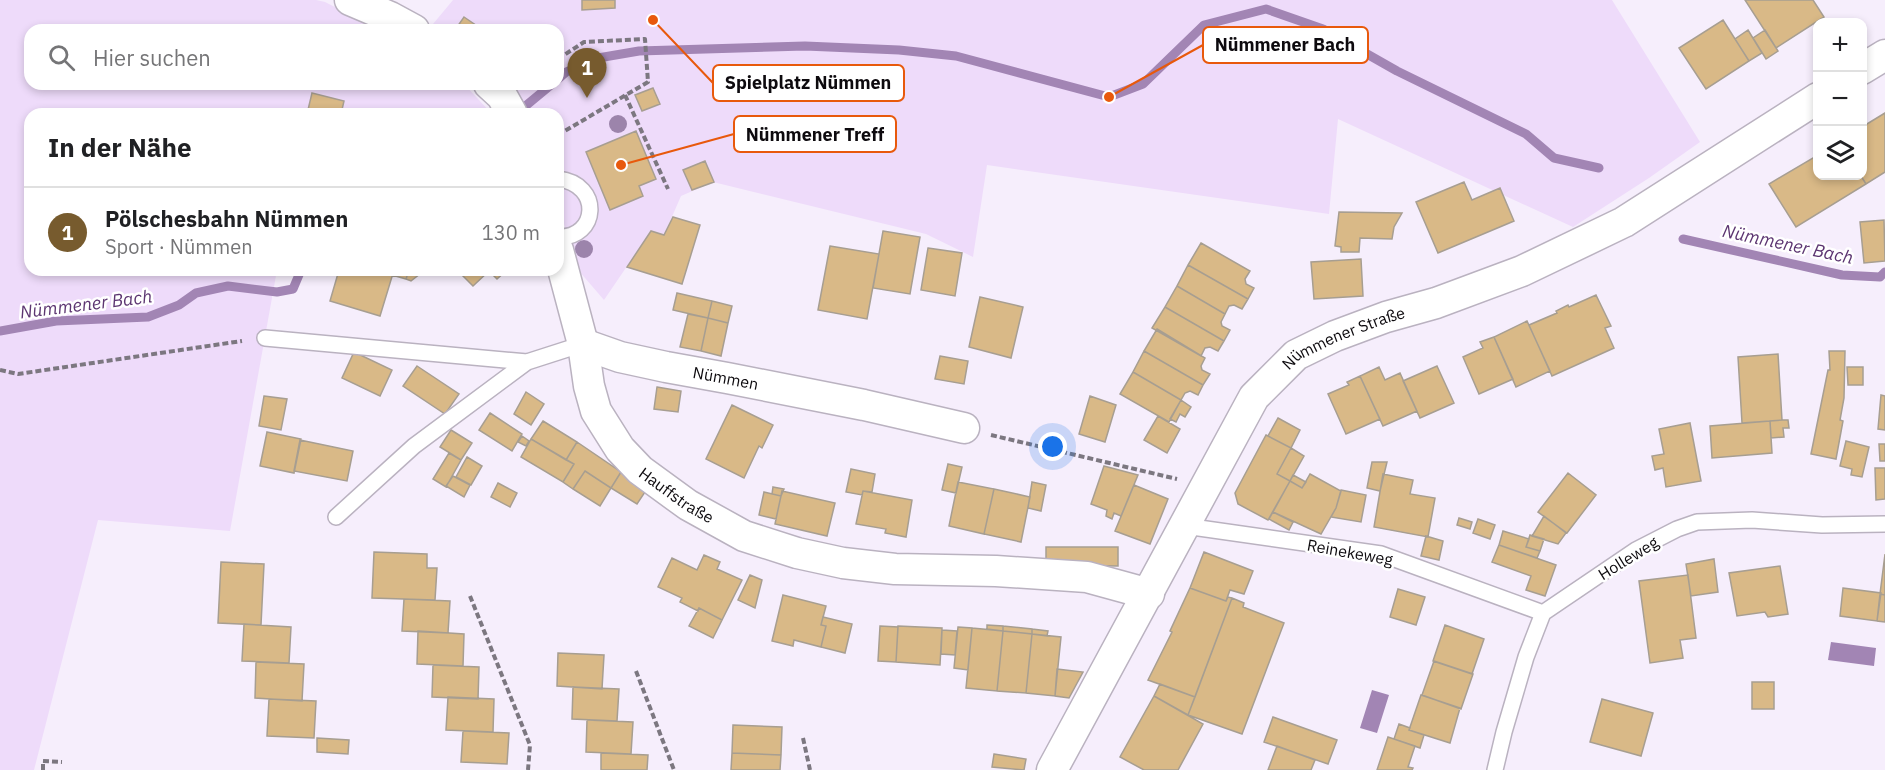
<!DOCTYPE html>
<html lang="de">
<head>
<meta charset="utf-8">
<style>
	body { margin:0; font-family:"IBM Plex Sans",sans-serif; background:#f2f2f2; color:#202124 }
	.controls { position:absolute; right:18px; top:18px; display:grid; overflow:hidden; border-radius:12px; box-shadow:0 3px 9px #0003 }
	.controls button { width:54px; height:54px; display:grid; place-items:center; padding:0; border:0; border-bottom:2px solid #e0e0e0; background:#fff; color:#202124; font:30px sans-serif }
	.you { position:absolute; left:1053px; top:447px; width:21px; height:21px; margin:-15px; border:4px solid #fff; border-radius:50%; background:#1a73e8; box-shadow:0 0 0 9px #1a73e833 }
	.badge { display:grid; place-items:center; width:39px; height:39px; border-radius:50%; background:#775b2e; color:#fff; font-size:20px; font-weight:700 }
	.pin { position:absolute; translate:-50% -50px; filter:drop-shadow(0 2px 3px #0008) }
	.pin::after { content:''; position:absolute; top:32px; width:21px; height:18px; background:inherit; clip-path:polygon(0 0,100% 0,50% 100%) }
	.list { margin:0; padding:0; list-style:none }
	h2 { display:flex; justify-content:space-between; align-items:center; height:78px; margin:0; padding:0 24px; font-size:26px }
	h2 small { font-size:20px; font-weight:400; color:#757577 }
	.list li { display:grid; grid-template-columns:39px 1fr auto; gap:18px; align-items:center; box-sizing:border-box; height:90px; padding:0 24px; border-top:2px solid #e0e0e0 }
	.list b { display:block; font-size:22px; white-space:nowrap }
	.list p { margin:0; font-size:20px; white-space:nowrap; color:#757577 }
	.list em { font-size:20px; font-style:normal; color:#757577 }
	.icon { flex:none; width:33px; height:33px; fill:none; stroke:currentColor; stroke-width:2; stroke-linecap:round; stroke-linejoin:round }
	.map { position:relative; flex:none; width:1885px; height:770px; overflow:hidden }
	.search { position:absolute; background:#fff; box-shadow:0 3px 9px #0003; left:24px; top:24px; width:540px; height:66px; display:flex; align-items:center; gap:15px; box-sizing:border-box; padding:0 21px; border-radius:18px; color:#757577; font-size:22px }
	.panel { position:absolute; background:#fff; box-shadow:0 3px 9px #0003; left:24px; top:108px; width:540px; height:168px; border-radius:18px }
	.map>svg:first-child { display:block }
	.green { fill:#eedbfa }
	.water { fill:#a285b4 }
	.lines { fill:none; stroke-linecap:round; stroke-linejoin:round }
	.stream { stroke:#a285b4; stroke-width:9 }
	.building { fill:#d9b987; stroke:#a79e91; stroke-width:1.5 }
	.service-casing { stroke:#bab2c0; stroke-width:18 }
	.minor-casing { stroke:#bab2c0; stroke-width:33 }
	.path { stroke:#7c7780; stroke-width:4; stroke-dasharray:6 3; stroke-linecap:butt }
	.service { stroke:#fff; stroke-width:15 }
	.minor { stroke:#fff; stroke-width:30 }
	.tree { fill:#9c84ab }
	.labels { text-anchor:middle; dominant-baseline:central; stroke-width:5; stroke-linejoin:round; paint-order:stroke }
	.street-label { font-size:16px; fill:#0d0a0e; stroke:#fff }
	.water-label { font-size:18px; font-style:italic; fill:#5c3571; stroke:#fff }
	.leader { fill:none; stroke:#e8590c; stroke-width:2 }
	.callout-dot { fill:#e8590c; stroke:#fff; stroke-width:2 }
	.callout { fill:#fff; stroke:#e8590c; stroke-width:2 }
	.callout-label { font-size:18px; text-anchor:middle; font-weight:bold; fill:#0d0a0e }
</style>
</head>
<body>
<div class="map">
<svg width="1885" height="770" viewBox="0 0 1885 770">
	<rect width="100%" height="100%" fill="#f6eefc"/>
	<path class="green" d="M 0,0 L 316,0 L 325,2 L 380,30 L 30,30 L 30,84 L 464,84 L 492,114 L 30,114 L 30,270 L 277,270 L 230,531 L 98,520 L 34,770 L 0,770 Z
		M 453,0 L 1612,0 L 1700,142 L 1649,178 L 1573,227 L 1338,119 L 1329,214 L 987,165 L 973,257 L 926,234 L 713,182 L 681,196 L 664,235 L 651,231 L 604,300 L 579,271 L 558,205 L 558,114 L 522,114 L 504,84 L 558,84 L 558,30 L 441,30 L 433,24 Z"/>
	<path class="water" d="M 1831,642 L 1876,648 L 1874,666 L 1828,660 Z
		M 1372,690 L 1389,695 L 1377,733 L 1360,728 Z"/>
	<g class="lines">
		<path class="stream" d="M 558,79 L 566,72 L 598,58 L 639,51 L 805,46 L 899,50 L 956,56 L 1109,97 L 1143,84 L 1204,25 L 1266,9 L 1323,29 L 1397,71 L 1526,134 L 1554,158 L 1599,168
			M 517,113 L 552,84
			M 1683,239 L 1842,275 L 1880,277 L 1885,272
			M 0,331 L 56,321 L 148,317 L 179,305 L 196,293 L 228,286 L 277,292 L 293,289 L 301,270"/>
	</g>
	<path class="building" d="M 582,0 L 615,0 L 615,8 L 582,10 Z
		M 1745,0 L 1813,0 L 1824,17 L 1776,48 Z
		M 464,17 L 483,30 L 455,30 Z
		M 1723,20 L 1749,61 L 1706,89 L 1679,48 Z
		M 1748,30 L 1762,53 L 1749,61 L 1735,39 Z
		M 1765,30 L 1778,51 L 1766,59 L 1753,38 Z
		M 653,88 L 660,104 L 642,111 L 635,95 Z
		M 312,93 L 344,101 L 341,114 L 307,114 Z
		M 1885,113 L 1885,172 L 1866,184 L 1861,176 L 1862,176 L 1862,127 Z
		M 636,131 L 656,179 L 639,186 L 643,196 L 610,210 L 586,152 Z
		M 1818,155 L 1818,176 L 1861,176 L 1866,184 L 1796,227 L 1769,184 Z
		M 705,161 L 714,182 L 692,190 L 683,170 Z
		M 1464,182 L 1472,200 L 1500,188 L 1514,221 L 1438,253 L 1416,202 Z
		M 1339,212 L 1402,213 L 1394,227 L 1392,239 L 1360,238 L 1359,252 L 1341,252 L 1341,247 L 1335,246 Z
		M 673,217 L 700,225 L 682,284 L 627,267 L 651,231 L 664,235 Z
		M 1884,220 L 1885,261 L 1864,263 L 1860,222 Z
		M 883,231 L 920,237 L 910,294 L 873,288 Z
		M 1201,243 L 1250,271 L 1245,279 L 1246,284 L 1254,288 L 1248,299 L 1188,265 Z
		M 830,246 L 879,254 L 867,319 L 818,310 Z
		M 928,248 L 962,253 L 955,296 L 921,290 Z
		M 1361,259 L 1363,296 L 1314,299 L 1311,262 Z
		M 1188,265 L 1248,299 L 1242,309 L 1234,305 L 1229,306 L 1225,314 L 1177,286 Z
		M 339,270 L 394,270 L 380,316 L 330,301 Z
		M 394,270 L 409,270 L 406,279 L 392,275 Z
		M 409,270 L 425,270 L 411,281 L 406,279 Z
		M 457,270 L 507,270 L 497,279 L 489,271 L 473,286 Z
		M 1177,286 L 1225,314 L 1221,322 L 1222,326 L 1230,330 L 1224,341 L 1165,307 Z
		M 677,293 L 712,301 L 708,318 L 673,310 Z
		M 1596,295 L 1611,326 L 1605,328 L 1614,348 L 1552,376 L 1529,325 L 1557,313 L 1556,311 L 1568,305 L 1569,307 Z
		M 980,297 L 1023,307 L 1011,358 L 969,347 Z
		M 712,301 L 732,306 L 728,323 L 708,318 Z
		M 1165,307 L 1224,341 L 1218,351 L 1210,347 L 1205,348 L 1201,356 L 1152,328 Z
		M 688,314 L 708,318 L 701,351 L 680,347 Z
		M 708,318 L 728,323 L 721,356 L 701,351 Z
		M 1527,321 L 1550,371 L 1516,387 L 1494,337 Z
		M 1157,329 L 1205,358 L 1201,366 L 1202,370 L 1210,374 L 1203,385 L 1144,351 Z
		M 1494,337 L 1513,379 L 1479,394 L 1463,357 L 1483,348 L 1480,342 Z
		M 1144,351 L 1203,385 L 1198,395 L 1190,391 L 1185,393 L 1181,400 L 1133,372 Z
		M 1829,351 L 1845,351 L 1844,398 L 1840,420 L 1843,421 L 1836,459 L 1811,454 L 1828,370 L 1830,370 Z
		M 354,352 L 392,370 L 380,396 L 342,378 Z
		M 1778,354 L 1782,420 L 1742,423 L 1738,357 Z
		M 940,356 L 968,361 L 964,384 L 935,379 Z
		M 417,366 L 459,394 L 445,414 L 403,386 Z
		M 1437,366 L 1454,403 L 1420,418 L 1403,381 Z
		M 1379,367 L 1385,380 L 1400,373 L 1417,411 L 1383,426 L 1360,376 Z
		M 1847,367 L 1863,367 L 1863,385 L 1848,385 Z
		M 1133,372 L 1181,400 L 1169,422 L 1120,394 Z
		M 1360,376 L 1380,419 L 1346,434 L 1328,394 L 1349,385 L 1347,382 Z
		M 657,387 L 681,391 L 678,412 L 654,409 Z
		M 526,392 L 544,404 L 531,425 L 514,414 Z
		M 1881,395 L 1885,396 L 1885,430 L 1878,429 Z
		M 264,396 L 287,399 L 281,430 L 259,426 Z
		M 1090,396 L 1116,405 L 1105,442 L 1079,434 Z
		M 1181,400 L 1191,407 L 1185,417 L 1180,414 L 1176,422 L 1170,419 Z
		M 732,405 L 773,425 L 762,448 L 759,446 L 744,478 L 706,459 Z
		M 490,413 L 522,434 L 512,451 L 479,430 Z
		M 1158,416 L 1180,429 L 1167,453 L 1144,440 Z
		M 1278,418 L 1300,430 L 1291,448 L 1268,436 Z
		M 1782,420 L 1788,420 L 1789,428 L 1783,428 L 1784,437 L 1771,438 L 1770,421 Z
		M 543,421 L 577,442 L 566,460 L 531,439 Z
		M 1770,421 L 1772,453 L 1712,458 L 1710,426 Z
		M 1690,423 L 1701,481 L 1666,487 L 1663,468 L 1655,470 L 1652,456 L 1664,454 L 1659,429 Z
		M 451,430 L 472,443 L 461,460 L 440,447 Z
		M 267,432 L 301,439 L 294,473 L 260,466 Z
		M 1266,435 L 1291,448 L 1277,474 L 1290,481 L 1268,520 L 1238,504 L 1235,493 Z
		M 522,436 L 529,441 L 526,446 L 518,442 Z
		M 531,439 L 574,464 L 563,482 L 521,457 Z
		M 300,440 L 353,451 L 347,481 L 294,471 Z
		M 1846,441 L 1869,447 L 1862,477 L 1851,475 L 1852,469 L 1840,466 Z
		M 577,442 L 621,472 L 611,488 L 585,471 L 573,489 L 563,482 L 574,464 L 566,460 Z
		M 1879,444 L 1885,444 L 1885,461 L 1880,461 Z
		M 1291,448 L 1304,456 L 1290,481 L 1277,474 Z
		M 449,453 L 461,460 L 446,487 L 433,479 Z
		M 467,457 L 482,466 L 471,485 L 456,477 Z
		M 1372,462 L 1387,462 L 1380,491 L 1367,488 Z
		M 948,464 L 962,467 L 956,493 L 942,490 Z
		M 1104,466 L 1138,475 L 1121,516 L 1114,513 L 1112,519 L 1106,516 L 1107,510 L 1091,504 Z
		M 1875,468 L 1885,468 L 1885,499 L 1876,500 Z
		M 851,469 L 875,474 L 872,492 L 863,491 L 862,495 L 846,492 Z
		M 585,471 L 611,488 L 600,506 L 573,489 Z
		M 621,472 L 647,489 L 637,504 L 611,488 Z
		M 1568,473 L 1596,495 L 1567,533 L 1538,512 Z
		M 1310,474 L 1341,491 L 1336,508 L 1321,534 L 1273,512 L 1290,481 L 1302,488 Z
		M 1383,474 L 1413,480 L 1410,494 L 1435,498 L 1428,537 L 1374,527 Z
		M 1293,475 L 1306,482 L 1302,488 L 1290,481 Z
		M 453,476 L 470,485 L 464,497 L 446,486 Z
		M 958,482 L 994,489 L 984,534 L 949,526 Z
		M 1032,482 L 1046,485 L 1041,511 L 1028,508 Z
		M 498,483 L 517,493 L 510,507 L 491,497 Z
		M 1134,485 L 1168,499 L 1150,544 L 1115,531 Z
		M 773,487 L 784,489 L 781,496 L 772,494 Z
		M 994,489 L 1030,497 L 1021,542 L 984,534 Z
		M 1341,490 L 1366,495 L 1361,522 L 1331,517 L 1336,508 Z
		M 782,491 L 835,503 L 827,536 L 775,524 Z
		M 863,491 L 912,500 L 906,537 L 885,533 L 886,529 L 856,524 Z
		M 764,492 L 781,496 L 776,519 L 759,515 Z
		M 1273,512 L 1293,522 L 1289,530 L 1269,519 Z
		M 1544,516 L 1566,533 L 1558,544 L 1532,536 Z
		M 1459,518 L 1472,522 L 1470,529 L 1457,525 Z
		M 1478,519 L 1495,525 L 1490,539 L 1473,533 Z
		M 1503,531 L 1529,539 L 1526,547 L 1540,551 L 1537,558 L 1499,545 Z
		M 1530,535 L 1544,539 L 1540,551 L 1526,547 Z
		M 1426,536 L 1443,541 L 1439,560 L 1421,556 Z
		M 1499,545 L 1556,565 L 1545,596 L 1526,590 L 1531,576 L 1492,562 Z
		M 1046,547 L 1118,547 L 1118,566 L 1046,565 Z
		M 374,552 L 427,554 L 427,568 L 437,568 L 435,600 L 372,598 Z
		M 1204,552 L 1253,571 L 1244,594 L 1230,590 L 1226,601 L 1190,588 Z
		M 1885,554 L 1885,595 L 1880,594 Z
		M 704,555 L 720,562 L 717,569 L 742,580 L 722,620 L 699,608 L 698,611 L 680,602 L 682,598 L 658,587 L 672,558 L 697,570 Z
		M 1714,559 L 1718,592 L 1691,596 L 1686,564 Z
		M 221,562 L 264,564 L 261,625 L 218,623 Z
		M 1780,566 L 1788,614 L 1768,617 L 1765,612 L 1737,616 L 1729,573 Z
		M 750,575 L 762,580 L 755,608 L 738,600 Z
		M 1688,575 L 1696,638 L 1680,640 L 1683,658 L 1650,663 L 1639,581 Z
		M 1190,588 L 1226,601 L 1228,597 L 1232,598 L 1195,697 L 1148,680 L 1172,632 L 1170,631 Z
		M 1843,588 L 1881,593 L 1877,621 L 1840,616 Z
		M 1398,589 L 1425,597 L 1416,625 L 1390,617 Z
		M 1880,594 L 1885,595 L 1885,622 L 1877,621 Z
		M 783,595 L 826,606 L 821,625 L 826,626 L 821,647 L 794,640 L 793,646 L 772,641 Z
		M 1232,598 L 1244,603 L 1243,607 L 1284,623 L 1242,734 L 1188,715 Z
		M 404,599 L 450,601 L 448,633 L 402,631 Z
		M 699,608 L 722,620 L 713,638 L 689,626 Z
		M 823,617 L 852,624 L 845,653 L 821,647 L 826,626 L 821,625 Z
		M 244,624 L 291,627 L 289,663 L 242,661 Z
		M 987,625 L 1003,626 L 1003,631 L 987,629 Z
		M 1445,625 L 1484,639 L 1472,674 L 1433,661 Z
		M 880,626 L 898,627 L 896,662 L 878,661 Z
		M 898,626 L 942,628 L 940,665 L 896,662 Z
		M 1003,626 L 1032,629 L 1032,634 L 1003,631 Z
		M 958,627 L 972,628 L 968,670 L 954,668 Z
		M 972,628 L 1003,631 L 997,691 L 966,688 Z
		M 1032,629 L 1048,631 L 1047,636 L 1032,634 Z
		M 942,630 L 957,631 L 955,655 L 941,654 Z
		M 418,631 L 464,634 L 463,666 L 417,664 Z
		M 1003,631 L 1032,634 L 1026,693 L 997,691 Z
		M 1032,634 L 1061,637 L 1055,696 L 1026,693 Z
		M 558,653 L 604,655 L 602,689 L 557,686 Z
		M 1434,661 L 1473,674 L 1461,709 L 1422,695 Z
		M 256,662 L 304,664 L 302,701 L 255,698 Z
		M 433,665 L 479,667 L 478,699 L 432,697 Z
		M 1057,669 L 1083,672 L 1069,698 L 1055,696 Z
		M 1752,682 L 1774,682 L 1774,709 L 1752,709 Z
		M 1160,684 L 1195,697 L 1188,715 L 1154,696 Z
		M 573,687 L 619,689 L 617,721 L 572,719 Z
		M 1421,695 L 1460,708 L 1450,743 L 1409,730 Z
		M 1154,696 L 1203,724 L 1178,770 L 1144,770 L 1120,757 Z
		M 448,697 L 494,699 L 493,732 L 446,730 Z
		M 269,699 L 316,701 L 314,738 L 267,736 Z
		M 1602,699 L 1653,713 L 1641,756 L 1590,742 Z
		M 1273,717 L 1337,740 L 1328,764 L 1264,742 Z
		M 587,720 L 633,722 L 631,754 L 586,752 Z
		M 1399,724 L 1410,728 L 1409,730 L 1424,735 L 1420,748 L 1394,739 Z
		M 733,725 L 782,727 L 781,755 L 732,753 Z
		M 463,731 L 509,733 L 507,764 L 461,762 Z
		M 1388,737 L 1415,746 L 1408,767 L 1413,768 L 1412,770 L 1377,770 Z
		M 317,738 L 349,740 L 348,754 L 317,752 Z
		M 1277,746 L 1315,760 L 1311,770 L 1268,770 Z
		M 601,753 L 648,755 L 647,770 L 601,770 Z
		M 732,753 L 781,755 L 780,770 L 731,770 Z
		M 994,754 L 1026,759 L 1024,770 L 992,767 Z"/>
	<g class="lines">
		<defs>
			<path id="service" d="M 558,179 C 603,184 598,239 558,237
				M 265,338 L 527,362
				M 336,517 L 414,446 L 527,362 L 583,344
				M 1185,526 L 1381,554 L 1543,613
				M 1495,770 L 1504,732 L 1526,657 L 1543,613 L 1636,550 L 1677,529 L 1697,522 L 1752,520 L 1822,525 L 1885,524"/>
			<g id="minor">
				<path d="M 350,0 L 390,17 L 414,30"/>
				<path d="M 1862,69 L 1885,55"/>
				<path d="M 489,84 L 502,96 L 512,114"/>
				<path id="s1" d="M 558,250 L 583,344 L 589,386 L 596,411 L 620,449 L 640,470 L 688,505 L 744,536 L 797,553 L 843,563 L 895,569 L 996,571 L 1087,577 L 1149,594"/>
				<path id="s2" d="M 583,344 L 620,357 L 666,367 L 727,378 L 864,405 L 964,428"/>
				<path id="s3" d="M 1052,770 L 1254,397 L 1296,355 L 1335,336 L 1386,317 L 1436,303 L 1522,271 L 1624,222 L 1818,98"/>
			</g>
		</defs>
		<use href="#service" class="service-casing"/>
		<use href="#minor" class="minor-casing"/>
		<path class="path" d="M 558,59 L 584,42 L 645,39 L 648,82 L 558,135
			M 625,95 L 668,189
			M 0,370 L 18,374 L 242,341
			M 991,435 L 1177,479
			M 470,596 L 530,745 L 528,770
			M 636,671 L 674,770
			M 803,738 L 810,770
			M 43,770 L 43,761 L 62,762"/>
		<use href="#service" class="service"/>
		<use href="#minor" class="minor"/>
	</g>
	<g class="tree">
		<circle cx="618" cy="124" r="9"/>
		<circle cx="584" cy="249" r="9"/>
	</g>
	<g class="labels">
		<g class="street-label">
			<text stroke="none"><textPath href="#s3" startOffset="534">Nümmener Straße</textPath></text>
			<text stroke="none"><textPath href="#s2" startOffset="147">Nümmen</textPath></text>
			<text stroke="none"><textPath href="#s1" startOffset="284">Hauffstraße</textPath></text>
			<text transform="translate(1350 552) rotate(10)">Reinekeweg</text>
			<text transform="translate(1628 558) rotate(-32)">Holleweg</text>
		</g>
		<g class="water-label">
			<text transform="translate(1788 244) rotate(12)">Nümmener Bach</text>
			<text transform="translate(86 304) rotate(-7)">Nümmener Bach</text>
		</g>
	</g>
	<path class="leader" d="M1109 97L1203 45M653 20L713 83M621 165L734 134"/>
	<g class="callout-dot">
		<circle cx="1109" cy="97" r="6"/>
		<circle cx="653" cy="20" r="6"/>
		<circle cx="621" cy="165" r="6"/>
	</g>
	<g class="callout">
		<rect x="1203" y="27" width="165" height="36" rx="6"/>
		<rect x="713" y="65" width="191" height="36" rx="6"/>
		<rect x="734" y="116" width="162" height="36" rx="6"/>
	</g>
	<g class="callout-label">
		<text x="1285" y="51">Nümmener Bach</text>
		<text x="808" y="89">Spielplatz Nümmen</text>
		<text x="815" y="141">Nümmener Treff</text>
	</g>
</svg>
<div class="controls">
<button>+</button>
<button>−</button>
<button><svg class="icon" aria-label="layers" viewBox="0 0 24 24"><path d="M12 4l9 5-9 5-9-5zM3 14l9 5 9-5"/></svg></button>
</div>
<div class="you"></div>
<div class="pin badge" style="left:587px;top:98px">1</div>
<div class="search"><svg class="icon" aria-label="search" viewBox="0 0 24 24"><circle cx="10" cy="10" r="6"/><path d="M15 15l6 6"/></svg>Hier suchen</div>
<section class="panel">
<h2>In der Nähe<small></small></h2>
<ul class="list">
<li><span class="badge">1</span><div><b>Pölschesbahn Nümmen</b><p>Sport · Nümmen</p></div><em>130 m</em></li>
</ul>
</section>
</div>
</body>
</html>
